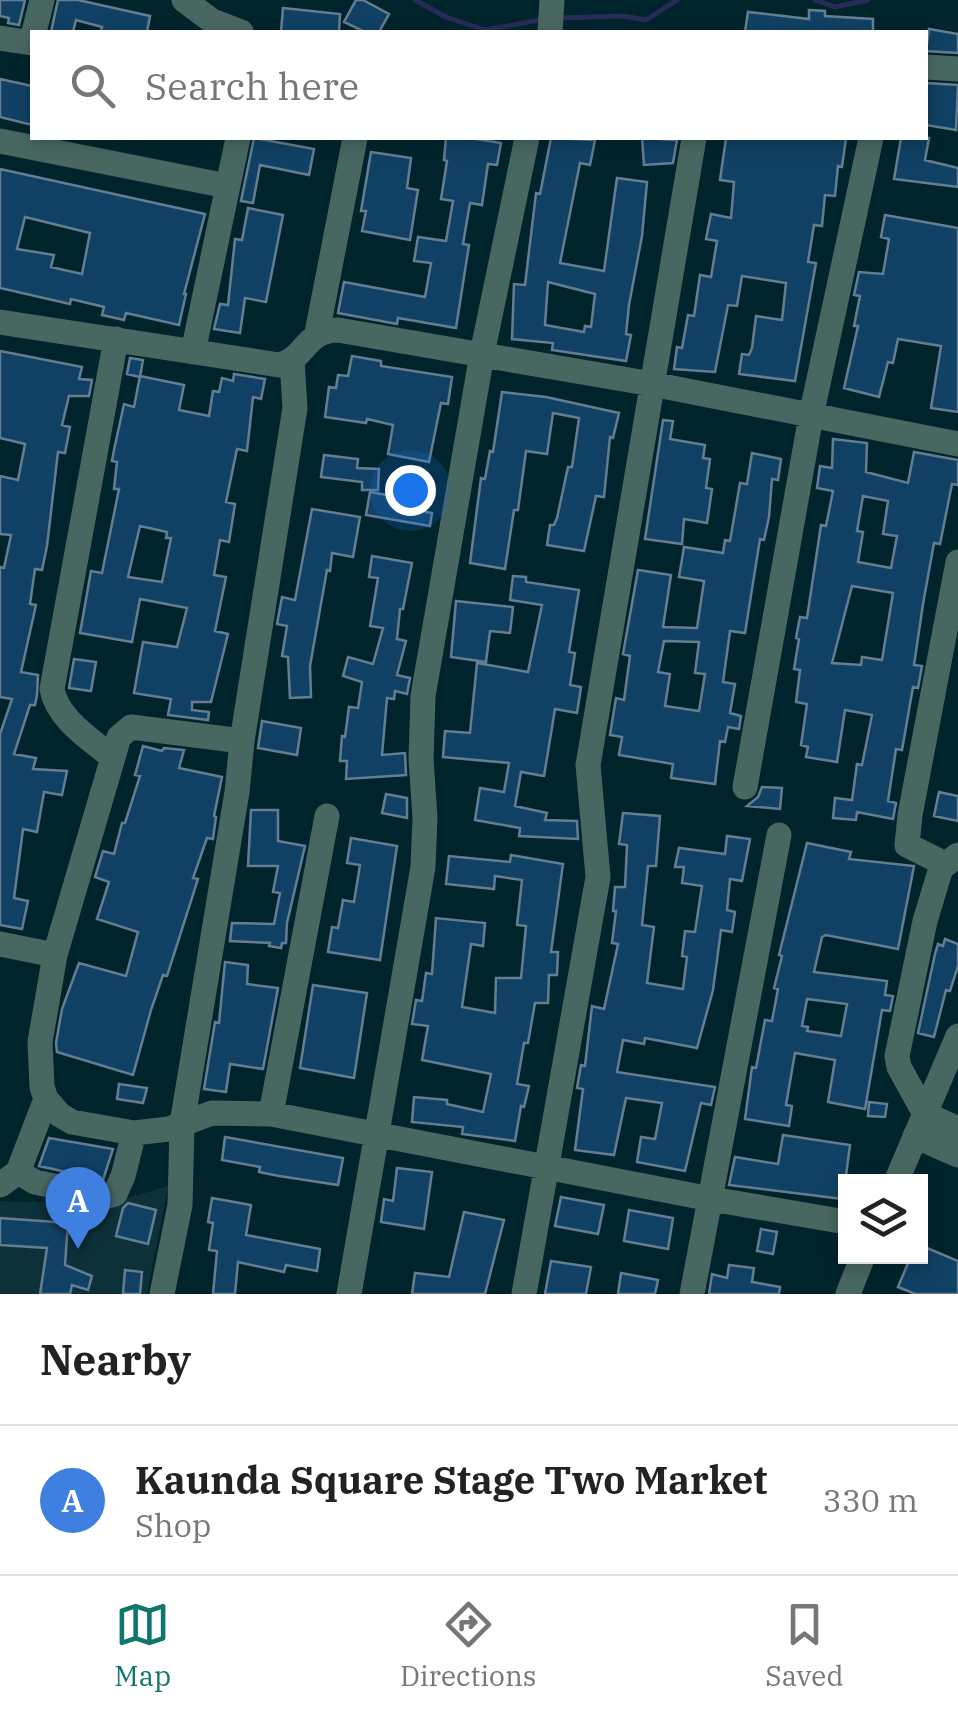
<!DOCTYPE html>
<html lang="en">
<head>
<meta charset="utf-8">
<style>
	body { margin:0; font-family:"IBM Plex Serif",serif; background:#f6f6f6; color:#222 }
	.controls { position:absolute; right:30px; bottom:30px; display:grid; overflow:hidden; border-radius:0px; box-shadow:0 5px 15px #0003 }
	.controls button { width:90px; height:90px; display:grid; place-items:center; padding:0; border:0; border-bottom:2px solid #e0e0e0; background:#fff; color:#222; font:50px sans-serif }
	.you { position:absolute; left:410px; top:490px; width:35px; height:35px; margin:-25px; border:8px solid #fff; border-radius:50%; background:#1a73e8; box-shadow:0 0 0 15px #1a73e833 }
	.badge { display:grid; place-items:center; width:65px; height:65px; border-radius:50%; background:#0f766e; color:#fff; font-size:32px; font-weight:700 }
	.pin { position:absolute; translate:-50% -82px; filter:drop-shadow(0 2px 5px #0008) }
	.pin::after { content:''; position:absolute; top:52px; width:35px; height:30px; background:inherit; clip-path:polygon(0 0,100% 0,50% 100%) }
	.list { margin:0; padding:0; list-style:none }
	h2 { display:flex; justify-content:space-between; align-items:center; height:130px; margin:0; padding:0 40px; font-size:42px }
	h2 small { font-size:32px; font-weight:400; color:#767676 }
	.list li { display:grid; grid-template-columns:65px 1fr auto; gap:30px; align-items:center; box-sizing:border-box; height:150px; padding:0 40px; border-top:2px solid #e0e0e0 }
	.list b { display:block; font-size:38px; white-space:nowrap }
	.list p { margin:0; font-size:32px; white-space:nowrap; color:#767676 }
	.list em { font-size:32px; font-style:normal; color:#767676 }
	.icon { flex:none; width:55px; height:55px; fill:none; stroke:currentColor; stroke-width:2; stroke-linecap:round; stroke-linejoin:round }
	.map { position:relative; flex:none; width:958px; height:1294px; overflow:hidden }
	.search { position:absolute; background:#fff; box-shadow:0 5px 15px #0003; left:30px; right:30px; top:30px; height:110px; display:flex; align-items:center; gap:25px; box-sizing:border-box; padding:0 35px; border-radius:0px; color:#767676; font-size:38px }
	.sheet { height:280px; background:#fff }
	nav { display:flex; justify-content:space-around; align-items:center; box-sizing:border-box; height:140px; border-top:2px solid #e0e0e0; background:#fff; font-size:28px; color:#767676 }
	nav a { display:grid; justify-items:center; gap:5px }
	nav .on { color:#0f766e }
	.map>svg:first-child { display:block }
	.built { fill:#0c3139 }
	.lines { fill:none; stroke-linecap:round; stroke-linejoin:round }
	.stream { stroke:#272b57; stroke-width:5 }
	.building { fill:#104063; stroke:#657d92; stroke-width:2.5; fill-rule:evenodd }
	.minor { stroke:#496761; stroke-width:25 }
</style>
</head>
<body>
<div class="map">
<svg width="958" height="1294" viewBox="0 0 958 1294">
	<rect width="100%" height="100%" fill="#00242c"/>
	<path class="built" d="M 168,1186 L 147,1294 L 0,1294 L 0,1201 L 108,1204 Z"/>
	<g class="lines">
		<path class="stream" d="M 415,0 L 446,17 L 485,30 L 545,19
			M 815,0 L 835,7 L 868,0
			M 561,18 L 622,16 L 646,20 L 677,0"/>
	</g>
	<path class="building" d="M 0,0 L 25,0 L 19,25 L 8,23 L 9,18 L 0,16 Z
		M 58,0 L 78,0 L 150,16 L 147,32 L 101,32 L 102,27 L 76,20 L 73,32 L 51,32 Z
		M 356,0 L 363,0 L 389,14 L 379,32 L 365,32 L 344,22 Z
		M 283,8 L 340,14 L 339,32 L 281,32 Z
		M 809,10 L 825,11 L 825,16 L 873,19 L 873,32 L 745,32 L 748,12 L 809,19 Z
		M 929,29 L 958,34 L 958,53 L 926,51 Z
		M 0,79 L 32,86 L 32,125 L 0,117 Z
		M 926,83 L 958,85 L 956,130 L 926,125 Z
		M 254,138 L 314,149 L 309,175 L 260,165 L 253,203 L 241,201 Z
		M 446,138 L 470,138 L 501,143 L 497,165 L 488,164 L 482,205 L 470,203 L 463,244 L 469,245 L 456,328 L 398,318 L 397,324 L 338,313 L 344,282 L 425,297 L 431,263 L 414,261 L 418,237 L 446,241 L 453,201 L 441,199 L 447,161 L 444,160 Z
		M 551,138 L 595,140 L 590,165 L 580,163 L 560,263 L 604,271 L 617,178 L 647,182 L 642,236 L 629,305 L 626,334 L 631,335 L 626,361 L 552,350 L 553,343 L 512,339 L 514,284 L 525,285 L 536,193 L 540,194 ZM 548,282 L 595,294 L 591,327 L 585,326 L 584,332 L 545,325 Z
		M 642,138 L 677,140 L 673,163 L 644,165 Z
		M 726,138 L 846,138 L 842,167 L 838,166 L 835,196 L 825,195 L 822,226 L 814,225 L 808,262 L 816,263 L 795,381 L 739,374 L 742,354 L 749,355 L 752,348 L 756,316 L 782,320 L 786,283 L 742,276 L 737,306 L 728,305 L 715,372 L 674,369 L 677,347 L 682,348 L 688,315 L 694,316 L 700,275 L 711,277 L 717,241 L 706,239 L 711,214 L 731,218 L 734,182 L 720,180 Z
		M 901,138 L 929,138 L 925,160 L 958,168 L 958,187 L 894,179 Z
		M 371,152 L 411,158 L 407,188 L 418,190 L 410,240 L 362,231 L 366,211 L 361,211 Z
		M 0,169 L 205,214 L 184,294 L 186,294 L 179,325 L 126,313 L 124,320 L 102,315 L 104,307 L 71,299 L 70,304 L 0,288 ZM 25,217 L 90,233 L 82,274 L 51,267 L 54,255 L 17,249 Z
		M 248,208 L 283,215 L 266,302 L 245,298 L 240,333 L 214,329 L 220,304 L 228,305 L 235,239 L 242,240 Z
		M 885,215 L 958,228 L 958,412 L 931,408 L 941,346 L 898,339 L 893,363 L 888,362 L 879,397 L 844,388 L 858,326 L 854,326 L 860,296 L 854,295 L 859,272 L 883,274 L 889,239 L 881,237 Z
		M 0,351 L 82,367 L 79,379 L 92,380 L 89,396 L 69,396 L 62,425 L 70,427 L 65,453 L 58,452 L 47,546 L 42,570 L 35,569 L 30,604 L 36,605 L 21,672 L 38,675 L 37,695 L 35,705 L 30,705 L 14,754 L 36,758 L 33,769 L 67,771 L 62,795 L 44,792 L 37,832 L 23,829 L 14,898 L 28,901 L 22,929 L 0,925 L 0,734 L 12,699 L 0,697 L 0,567 L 4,568 L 11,535 L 0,534 L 0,476 L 18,480 L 25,444 L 0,438 Z
		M 352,356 L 381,361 L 381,366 L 452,377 L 448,404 L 441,403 L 429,462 L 388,454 L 393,425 L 367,419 L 366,423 L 325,417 L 329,387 L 336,388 L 338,375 L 348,376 Z
		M 130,358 L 143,360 L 140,377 L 127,374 Z
		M 234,374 L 265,379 L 261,399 L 253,397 L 247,451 L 237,449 L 226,502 L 235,504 L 229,542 L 220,540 L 214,575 L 226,577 L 215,631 L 228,634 L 211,702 L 192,702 L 192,710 L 209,712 L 208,720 L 168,715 L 171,699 L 134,693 L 143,642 L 177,647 L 187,608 L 140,599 L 132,642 L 80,633 L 91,571 L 102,573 L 119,489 L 114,489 L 117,462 L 112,461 L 114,450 L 124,404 L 134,407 L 140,376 L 184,385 L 179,410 L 209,416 L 213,391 L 219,392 L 222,378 L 233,381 ZM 140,526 L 167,532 L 166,538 L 171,538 L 162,582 L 128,577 Z
		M 502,392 L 546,397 L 619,413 L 613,438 L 610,437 L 604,497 L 596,496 L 584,551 L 547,545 L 550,525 L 554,525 L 557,518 L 568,467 L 572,467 L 579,418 L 553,413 L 547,454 L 526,451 L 518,510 L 514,510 L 505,569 L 470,563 L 481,478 L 485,479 L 490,451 L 493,452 Z
		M 663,420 L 673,421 L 670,439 L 705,445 L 703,458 L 710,459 L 706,488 L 712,489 L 707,523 L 684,519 L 682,544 L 645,539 Z
		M 833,439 L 867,443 L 866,472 L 908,483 L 914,452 L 958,460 L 958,485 L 952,484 L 940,544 L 934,543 L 923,604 L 914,665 L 922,666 L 918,688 L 913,687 L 902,750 L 896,749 L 888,801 L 896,803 L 893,819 L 857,812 L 856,820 L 833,818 L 835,798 L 852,800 L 857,764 L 862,765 L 872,715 L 845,710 L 837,762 L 806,757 L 808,747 L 801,745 L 807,704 L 796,702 L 800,670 L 794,669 L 799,639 L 796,638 L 800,617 L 807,618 L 821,525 L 826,526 L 833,491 L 817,488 L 820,466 L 832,468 ZM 863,496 L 888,501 L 883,534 L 897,536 L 891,568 L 858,562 L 863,532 L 857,531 ZM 852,586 L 893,593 L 882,660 L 862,657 L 861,665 L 832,663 Z
		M 752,453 L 781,459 L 778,480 L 772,479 L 769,517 L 764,540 L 760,539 L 745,633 L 730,631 L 723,682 L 735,684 L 730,713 L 741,716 L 739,729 L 728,727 L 725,742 L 720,741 L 715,784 L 671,778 L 673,764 L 619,755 L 622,737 L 610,735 L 616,698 L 624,700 L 630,656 L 623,654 L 638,570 L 671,575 L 663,627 L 697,628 L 704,581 L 679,577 L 684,547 L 723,553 L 725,540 L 730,541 L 740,483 L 747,484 ZM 664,641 L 699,642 L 695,673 L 705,674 L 699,711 L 665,706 L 670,674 L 658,672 Z
		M 324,455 L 358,459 L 357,468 L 379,469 L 378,490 L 362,490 L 362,482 L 321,477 Z
		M 370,492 L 427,502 L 426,512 L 432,513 L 430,526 L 366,515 Z
		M 312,509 L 360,517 L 353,557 L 332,553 L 330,571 L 327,570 L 310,666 L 311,697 L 290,698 L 288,657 L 282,656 L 287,626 L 277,624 L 282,597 L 295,600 Z
		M 372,556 L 412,563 L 403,609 L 400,609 L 397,639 L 406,641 L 397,675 L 410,678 L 407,694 L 395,691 L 394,699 L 387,698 L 382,755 L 405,753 L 406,775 L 346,779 L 347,761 L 340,761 L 342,736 L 345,737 L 349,707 L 358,708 L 362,682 L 343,676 L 348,657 L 373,664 L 383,628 L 370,626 L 378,578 L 369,577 Z
		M 513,576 L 526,577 L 526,582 L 579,590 L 569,652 L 575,653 L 570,685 L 581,687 L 577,713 L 555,709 L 544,776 L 521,772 L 515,806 L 547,813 L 545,820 L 577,821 L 578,839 L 519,836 L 520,828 L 475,820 L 480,788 L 504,792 L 509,763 L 443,757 L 445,731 L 470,733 L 477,663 L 528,672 L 542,605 L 510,600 Z
		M 456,601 L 513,607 L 510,633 L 490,631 L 486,662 L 451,657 Z
		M 74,659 L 96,662 L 91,691 L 69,688 Z
		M 262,721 L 301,728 L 297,755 L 258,748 Z
		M 143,746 L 162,751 L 164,748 L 184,750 L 179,768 L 222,777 L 214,816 L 216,817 L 213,839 L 207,838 L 193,878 L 198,879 L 167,976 L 163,975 L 151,1010 L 133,1075 L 57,1052 L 56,1043 L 62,1009 L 79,963 L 126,976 L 138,932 L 97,919 L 109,882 L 95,877 L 103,851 L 114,854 L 122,823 L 125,823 L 140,776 L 135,775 Z
		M 762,787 L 782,788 L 780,809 L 747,806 L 758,797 Z
		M 939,792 L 958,796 L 958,821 L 934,816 Z
		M 386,794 L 407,798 L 407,818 L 382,813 Z
		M 251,810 L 278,810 L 278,841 L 305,846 L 287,923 L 286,943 L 282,943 L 281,948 L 269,946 L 270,943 L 230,941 L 232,923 L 274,924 L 280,893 L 273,892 L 278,866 L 248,866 Z
		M 623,813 L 660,816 L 656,866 L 648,866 L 642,925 L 654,927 L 647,983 L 683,989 L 687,957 L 682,956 L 685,931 L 695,932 L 702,886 L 682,883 L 684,867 L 675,867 L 679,848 L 725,854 L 727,836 L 750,839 L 742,881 L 730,879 L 727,910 L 735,912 L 732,932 L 721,930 L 713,990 L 697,1048 L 645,1038 L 644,1044 L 623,1040 L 617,1072 L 715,1087 L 711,1105 L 701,1103 L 685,1171 L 637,1162 L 641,1137 L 655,1139 L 662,1103 L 626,1098 L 614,1155 L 575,1150 L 583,1089 L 577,1088 L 581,1065 L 585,1066 L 592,1006 L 604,1009 L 618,944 L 612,943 L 616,911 L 613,911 L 615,887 L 625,887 L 627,845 L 619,844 Z
		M 351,838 L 397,846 L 380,960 L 328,952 L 332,927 L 338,928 L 343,900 L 354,902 L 360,865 L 347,863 Z
		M 807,843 L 851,852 L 849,859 L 914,866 L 898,949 L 826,935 L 822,937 L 814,972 L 887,981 L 885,995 L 893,996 L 890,1011 L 882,1010 L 865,1109 L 828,1102 L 835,1060 L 795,1053 L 786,1105 L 792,1106 L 789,1126 L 745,1119 L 752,1067 L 756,1068 L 765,1020 L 772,1021 L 778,989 L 774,988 L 782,956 L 779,955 ZM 807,999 L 847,1004 L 841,1036 L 807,1031 L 808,1027 L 802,1026 Z
		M 511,855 L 563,864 L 551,952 L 558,952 L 557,975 L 549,975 L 548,1003 L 535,1003 L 528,1043 L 524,1043 L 517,1084 L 529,1086 L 524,1107 L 521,1106 L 515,1141 L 462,1134 L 463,1127 L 412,1122 L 414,1097 L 447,1100 L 447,1104 L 483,1112 L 491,1074 L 422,1060 L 428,1026 L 412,1024 L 416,1000 L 422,1001 L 426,973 L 432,974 L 436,918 L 485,923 L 483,946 L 471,944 L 462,1007 L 495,1013 L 496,978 L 521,978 L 526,926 L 517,925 L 522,880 L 495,876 L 494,889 L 446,884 L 449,856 L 510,862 Z
		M 945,939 L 958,944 L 958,966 L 950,991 L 946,990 L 934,1037 L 918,1033 L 935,954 L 938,944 L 943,946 Z
		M 225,962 L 248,965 L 247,984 L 278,988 L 263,1069 L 230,1064 L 226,1092 L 204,1089 L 215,1022 L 219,1023 Z
		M 313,985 L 367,993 L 354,1078 L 300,1068 Z
		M 119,1084 L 147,1088 L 143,1103 L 117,1099 Z
		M 869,1102 L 887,1104 L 885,1117 L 868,1116 Z
		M 783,1135 L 850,1145 L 843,1199 L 729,1185 L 735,1157 L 778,1164 Z
		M 225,1137 L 343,1158 L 338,1185 L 279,1176 L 259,1172 L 260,1167 L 222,1160 Z
		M 49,1138 L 113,1149 L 103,1180 L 39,1166 Z
		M 397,1168 L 432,1172 L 424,1229 L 381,1222 L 384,1199 L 393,1201 Z
		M 561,1197 L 604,1205 L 598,1234 L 555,1226 Z
		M 212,1198 L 251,1205 L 246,1235 L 320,1249 L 317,1271 L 286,1265 L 284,1272 L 238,1262 L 235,1294 L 213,1294 L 217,1251 L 209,1250 L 213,1223 L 208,1222 Z
		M 128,1203 L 156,1210 L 148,1244 L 116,1236 L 123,1208 Z
		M 629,1210 L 673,1218 L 668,1249 L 624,1241 Z
		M 464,1212 L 504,1220 L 485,1294 L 412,1294 L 415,1273 L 449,1277 Z
		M 0,1218 L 68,1223 L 65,1265 L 92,1276 L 88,1290 L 72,1285 L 70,1294 L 40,1294 L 47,1248 L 0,1245 Z
		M 761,1229 L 777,1232 L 773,1254 L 757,1251 Z
		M 920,1245 L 958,1261 L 958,1294 L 915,1294 L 898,1287 L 911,1256 L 920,1256 Z
		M 551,1261 L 591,1267 L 586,1294 L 545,1294 Z
		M 729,1265 L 754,1268 L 752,1282 L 780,1287 L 779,1294 L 709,1294 L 712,1274 L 727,1278 Z
		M 125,1270 L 142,1272 L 140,1294 L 123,1294 Z
		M 621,1273 L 658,1280 L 655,1294 L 618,1294 Z"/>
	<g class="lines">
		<path class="minor" d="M 184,0 L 212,21 L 241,32
			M 34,32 L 42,0
			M 550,32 L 552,0
			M 0,38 L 32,43
			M 926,67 L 958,69
			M 0,141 L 227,186
			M 0,322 L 279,365 C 306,359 305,330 338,330 L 652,384 L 958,444
			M 317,333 L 355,138
			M 193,352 L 238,138
			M 242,741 L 131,727 L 119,737 L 55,955 L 40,1042 L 42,1087 L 46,1099 L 60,1115 L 72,1122 L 134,1133 L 169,1129 L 212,1113 L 271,1114 L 711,1199 L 846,1222
			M 113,758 C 92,740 57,719 52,689 L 116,339
			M 745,787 L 811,416 L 871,138
			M 958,855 L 941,868 L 925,921 L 897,1056 L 899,1067 L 925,1114 L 958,1129
			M 945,864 L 907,845 L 910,815 L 958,562
			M 0,944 L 55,955
			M 271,1114 L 327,816
			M 915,1136 L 958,1155
			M 18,1172 L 35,1182 L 105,1197 L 115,1194 L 123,1176 L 134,1133
			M 896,1182 L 958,1036
			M 0,1185 L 18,1172 L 46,1099
			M 162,1294 L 180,1205 L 182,1124 L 237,792 L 242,741 L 295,408 L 292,361
			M 349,1294 L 423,867 L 425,818 L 421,759 L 423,696 L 482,354 L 527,138
			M 524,1294 L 598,877 L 588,765 L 694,138
			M 692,1294 L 779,835
			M 848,1294 L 863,1256"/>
	</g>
</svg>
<div class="controls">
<button><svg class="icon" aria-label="layers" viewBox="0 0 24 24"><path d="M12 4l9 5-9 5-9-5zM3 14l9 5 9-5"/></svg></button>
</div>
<div class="you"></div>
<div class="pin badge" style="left:78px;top:1249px;background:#3f7fe0">A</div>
<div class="search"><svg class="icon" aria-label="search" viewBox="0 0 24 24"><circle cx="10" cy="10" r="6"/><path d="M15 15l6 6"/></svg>Search here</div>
</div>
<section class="sheet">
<h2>Nearby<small></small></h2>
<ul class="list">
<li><span class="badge" style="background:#3f7fe0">A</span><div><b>Kaunda Square Stage Two Market</b><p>Shop</p></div><em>330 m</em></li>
</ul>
</section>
<nav>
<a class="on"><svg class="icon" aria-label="map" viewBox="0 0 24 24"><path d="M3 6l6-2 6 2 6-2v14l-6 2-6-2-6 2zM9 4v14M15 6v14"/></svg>Map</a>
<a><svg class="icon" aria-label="directions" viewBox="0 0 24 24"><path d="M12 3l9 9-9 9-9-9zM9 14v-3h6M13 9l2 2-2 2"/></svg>Directions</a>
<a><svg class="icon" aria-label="saved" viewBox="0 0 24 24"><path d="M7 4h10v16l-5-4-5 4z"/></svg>Saved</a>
</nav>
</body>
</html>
